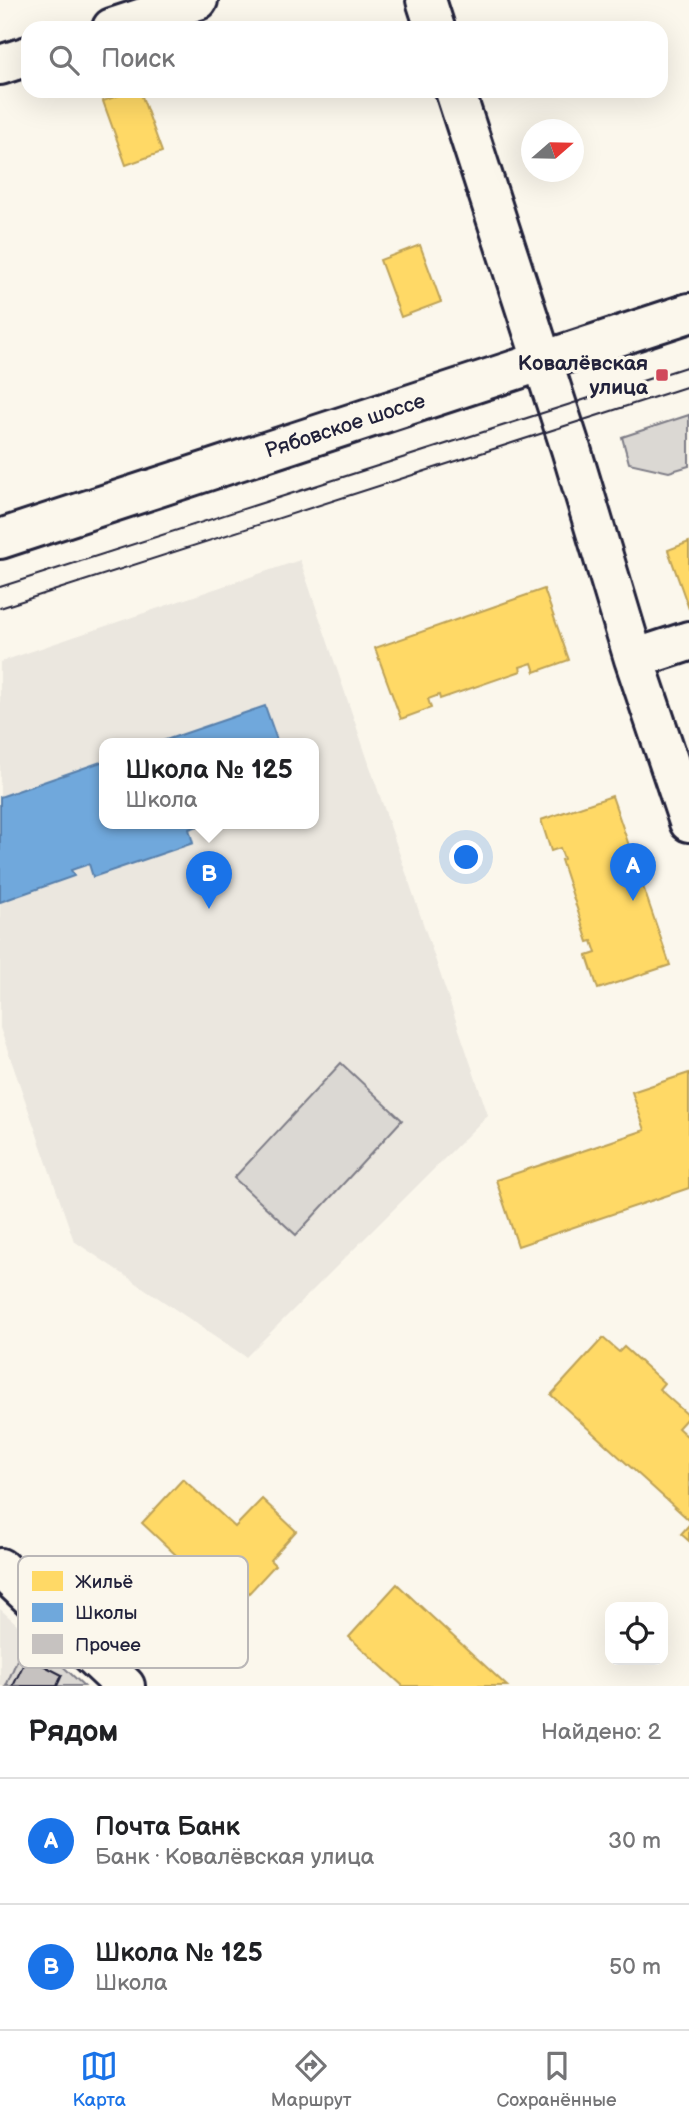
<!DOCTYPE html>
<html lang="ru">
<head>
<meta charset="utf-8">
<style>
	body { margin:0; font-family:"Balsamiq Sans",sans-serif; background:#f2f2f2; color:#202124 }
	.controls { position:absolute; right:21px; bottom:21px; display:grid; overflow:hidden; border-radius:14px; box-shadow:0 7px 28px #0002 }
	.controls button { width:63px; height:63px; display:grid; place-items:center; padding:0; border:0; border-bottom:2px solid #e0e0e0; background:#fff; color:#202124; font:35px sans-serif }
	.compass { position:absolute; left:521px; top:119px; width:63px; height:63px; border-radius:50%; background:#fff; box-shadow:0 7px 28px #0002; rotate:70deg }
	.you { position:absolute; left:467px; top:858px; width:24px; height:24px; margin:-18px; border:5px solid #fff; border-radius:50%; background:#1a73e8; box-shadow:0 0 0 10px #1a73e833 }
	.badge { display:grid; place-items:center; width:46px; height:46px; border-radius:50%; background:#1a73e8; color:#fff; font-size:23px; font-weight:700 }
	.pin { position:absolute; translate:-50% -58px; filter:drop-shadow(0 2px 4px #0008) }
	.pin::after { content:''; position:absolute; top:37px; width:24px; height:21px; background:inherit; clip-path:polygon(0 0,100% 0,50% 100%) }
	.popup { position:absolute; left:99px; top:738px; width:220px; height:91px; box-sizing:border-box; display:grid; place-content:center; border-radius:14px; background:#fff; filter:drop-shadow(0 2px 5px #0005); font-size:23px; white-space:nowrap; color:#757577 }
	.popup b { font-size:26px; color:#202124 }
	.popup::after { content:''; position:absolute; left:50%; top:100%; margin-left:-14px; border:14px solid transparent; border-top-color:#fff }
	.list { margin:0; padding:0; list-style:none }
	h2 { display:flex; justify-content:space-between; align-items:center; height:91px; margin:0; padding:0 28px; font-size:30px }
	h2 small { font-size:23px; font-weight:400; color:#757577 }
	.list li { display:grid; grid-template-columns:46px 1fr auto; gap:21px; align-items:center; box-sizing:border-box; height:126px; padding:0 28px; border-top:2px solid #e0e0e0 }
	.list b { display:block; font-size:26px; white-space:nowrap }
	.list p { margin:0; font-size:23px; white-space:nowrap; color:#757577 }
	.list em { font-size:23px; font-style:normal; color:#757577 }
	.icon { flex:none; width:38px; height:38px; fill:none; stroke:currentColor; stroke-width:2; stroke-linecap:round; stroke-linejoin:round }
	.map { position:relative; flex:none; width:689px; height:1686px; overflow:hidden }
	.search { position:absolute; background:#fff; box-shadow:0 7px 28px #0002; left:21px; right:21px; top:21px; height:77px; display:flex; align-items:center; gap:18px; box-sizing:border-box; padding:0 24px; border-radius:21px; color:#757577; font-size:26px }
	.sheet { height:343px; background:#fff }
	nav { display:flex; justify-content:space-around; align-items:center; box-sizing:border-box; height:98px; border-top:2px solid #e0e0e0; background:#fff; font-size:19px; color:#757577 }
	nav a { display:grid; justify-items:center; gap:4px }
	nav .on { color:#1a73e8 }
	.map>svg:first-child { display:block }
	.built { fill:#ebe7df; fill-rule:evenodd }
	.green { fill:#dbd8d3; stroke:#7e7d87; stroke-width:2 }
	.homes { fill:#ffd966; stroke:#bda259; stroke-width:2 }
	.schools { fill:#6fa8dc; stroke:#5880ac; stroke-width:2 }
	.building { fill:#c6c2c0; stroke:#22223b; stroke-width:2 }
	.lines { fill:none; stroke-linecap:round; stroke-linejoin:round }
	.minor-casing { stroke:#22223b; stroke-width:44 }
	.secondary-casing { stroke:#22223b; stroke-width:44 }
	.minor { stroke:#fbf7ec; stroke-width:38 }
	.secondary { stroke:#fbf7ec; stroke-width:38 }
	.tram { stroke:#22223b; stroke-width:2 }
	.poi-dot { fill:#d1495b; stroke:#fbf7ec; stroke-width:2.5 }
	.labels { text-anchor:middle; dominant-baseline:central; stroke-width:7; stroke-linejoin:round; paint-order:stroke }
	.poi-label { font-size:21px; font-weight:bold; fill:#22223b; stroke:#fbf7ec; text-anchor:end }
	.street-label { font-size:21px; fill:#22223b; stroke:#fbf7ec }
	.key { fill:#fbf7ec; stroke:#bab7b7; stroke-width:2 }
	.key-label { font-size:19px; fill:#22223b }
</style>
</head>
<body>
<div class="map">
<svg width="689" height="1686" viewBox="0 0 689 1686">
	<rect width="100%" height="100%" fill="#fbf7ec"/>
	<filter id="ink" filterUnits="userSpaceOnUse"><feTurbulence type="fractalNoise" baseFrequency=".0143" numOctaves="2"/><feDisplacementMap in="SourceGraphic" scale="14" xChannelSelector="R" yChannelSelector="G"/><feConvolveMatrix kernelMatrix="1 2 1 2 8 2 1 2 1" color-interpolation-filters="sRGB"/></filter>
	<g filter="url(#ink)">
		<path class="built" d="M 300,560 L 488,1115 L 246,1357 L 74,1241 L 0,1028 L 0,662 ZM 104,743 L 314,743 L 314,823 L 104,823 Z
			M 0,1609 L 28,1634 L 6,1686 L 0,1686 Z"/>
		<path class="green" d="M 689,415 L 689,466 L 669,472 L 629,463 L 622,437 Z
			M 341,1063 L 402,1120 L 296,1235 L 234,1178 Z
			M 28,1634 L 84,1686 L 6,1686 Z"/>
		<path class="homes" d="M 131,91 L 140,91 L 162,152 L 126,165 L 103,101 Z
			M 420,245 L 441,302 L 401,317 L 380,260 Z
			M 689,542 L 689,609 L 668,550 Z
			M 544,589 L 569,660 L 535,672 L 532,663 L 520,667 L 521,671 L 440,699 L 439,695 L 428,699 L 431,708 L 401,719 L 375,648 Z
			M 612,796 L 670,965 L 598,989 L 587,956 L 596,953 L 592,941 L 588,942 L 561,860 L 564,859 L 560,848 L 551,851 L 541,820 Z
			M 689,1073 L 689,1188 L 518,1246 L 496,1180 L 645,1130 L 632,1092 Z
			M 603,1338 L 619,1352 L 624,1347 L 664,1383 L 659,1389 L 689,1416 L 678,1428 L 689,1438 L 689,1520 L 551,1395 Z
			M 183,1479 L 235,1527 L 262,1499 L 296,1531 L 270,1560 L 275,1565 L 211,1634 L 188,1613 L 211,1588 L 142,1523 Z
			M 689,1525 L 689,1541 L 681,1534 Z
			M 397,1584 L 431,1616 L 507,1686 L 403,1686 L 349,1637 Z"/>
		<path class="schools" d="M 265,706 L 278,743 L 157,743 Z
			M 104,761 L 104,823 L 229,823 L 207,831 L 204,824 L 189,829 L 193,843 L 93,877 L 89,864 L 71,870 L 74,876 L 0,902 L 0,797 Z"/>
		<path class="building" d="M 27,1657 L 62,1675 L 57,1686 L 13,1686 Z"/>
		<g class="lines">
			<defs>
				<path id="minor" d="M 426,0 L 435,28
					M 112,28 L 198,0
					M 0,65 L 28,56
					M 455,91 L 571,449 L 634,659 L 689,641
					M 634,659 L 689,822
					M 0,1568 L 125,1686"/>
				<path id="secondary" d="M 0,539 L 689,313"/>
			</defs>
			<use href="#minor" class="minor-casing"/>
			<use href="#secondary" class="secondary-casing"/>
			<use href="#minor" class="minor"/>
			<use href="#secondary" class="secondary"/>
			<path class="tram" d="M 0,587 L 689,366
				M 0,608 L 689,386"/>
		</g>
	</g>
	<rect class="poi-dot" x="655" y="368" width="14" height="14" rx="3.5"/>
	<g class="labels">
		<g class="poi-label">
			<text x="648" y="363">Ковалёвская<tspan x="648" dy="24">улица</tspan></text>
		</g>
		<g class="street-label">
			<text transform="translate(345 426) rotate(-18)">Рябовское шоссе</text>
		</g>
	</g>
	<rect x="18" y="1556" width="230" height="112" rx="10" class="key"/>
	<rect x="32" y="1571" width="31" height="20" fill="#ffd966"/>
	<rect x="32" y="1603" width="31" height="19" fill="#6fa8dc"/>
	<rect x="32" y="1634" width="31" height="20" fill="#c6c2c0"/>
	<g class="key-label">
		<text x="75" y="1588">Жильё</text>
		<text x="75" y="1619">Школы</text>
		<text x="75" y="1651">Прочее</text>
	</g>
</svg>
<div class="controls">
<button><svg class="icon" aria-label="locate" viewBox="0 0 24 24"><circle cx="12" cy="12" r="6"/><path d="M12 2v4M12 18v4M2 12h4M18 12h4"/></svg></button>
</div>
<svg class="compass" viewBox="-18 -18 36 36"><path d="M0-13l5 13h-10z" fill="#e53935"/><path d="M0 13l5-13h-10z" fill="#757577"/></svg>
<div class="you"></div>
<div class="pin badge" style="left:633px;top:901px">A</div>
<div class="pin badge" style="left:209px;top:909px">B</div>
<div class="popup"><b>Школа № 125</b>Школа</div>
<div class="search"><svg class="icon" aria-label="search" viewBox="0 0 24 24"><circle cx="10" cy="10" r="6"/><path d="M15 15l6 6"/></svg>Поиск</div>
</div>
<section class="sheet">
<h2>Рядом<small>Найдено: 2</small></h2>
<ul class="list">
<li><span class="badge">A</span><div><b>Почта Банк</b><p>Банк · Ковалёвская улица</p></div><em>30 m</em></li>
<li><span class="badge">B</span><div><b>Школа № 125</b><p>Школа</p></div><em>50 m</em></li>
</ul>
</section>
<nav>
<a class="on"><svg class="icon" aria-label="map" viewBox="0 0 24 24"><path d="M3 6l6-2 6 2 6-2v14l-6 2-6-2-6 2zM9 4v14M15 6v14"/></svg>Карта</a>
<a><svg class="icon" aria-label="directions" viewBox="0 0 24 24"><path d="M12 3l9 9-9 9-9-9zM9 14v-3h6M13 9l2 2-2 2"/></svg>Маршрут</a>
<a><svg class="icon" aria-label="saved" viewBox="0 0 24 24"><path d="M7 4h10v16l-5-4-5 4z"/></svg>Сохранённые</a>
</nav>
</body>
</html>
